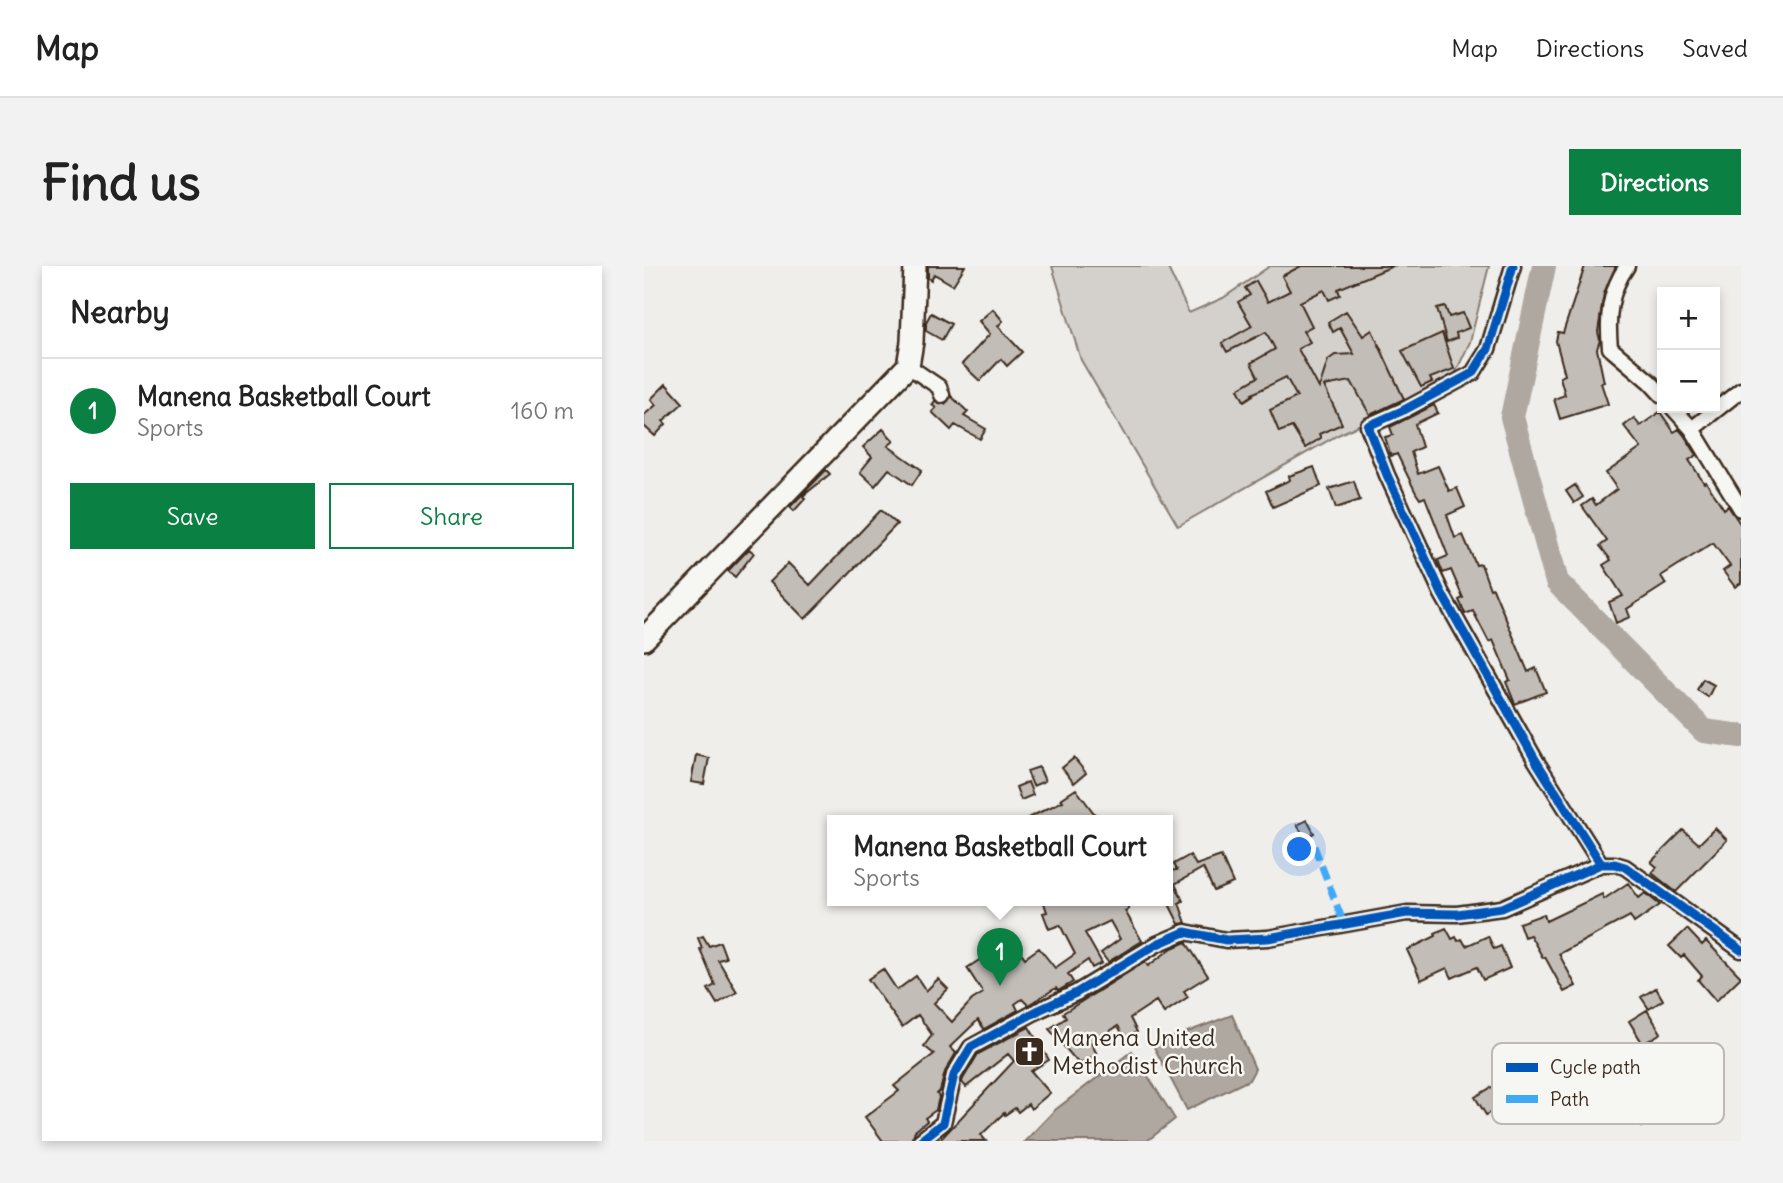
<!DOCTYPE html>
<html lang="en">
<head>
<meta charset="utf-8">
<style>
	body { margin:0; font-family:Delius,sans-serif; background:#f2f2f2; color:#222 }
	.controls { position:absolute; right:21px; top:21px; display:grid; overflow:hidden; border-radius:0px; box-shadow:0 4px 10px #0003 }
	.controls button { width:63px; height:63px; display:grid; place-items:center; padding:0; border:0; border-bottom:2px solid #e0e0e0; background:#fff; color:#222; font:35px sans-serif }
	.you { position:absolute; left:656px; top:584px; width:24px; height:24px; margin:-18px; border:5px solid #fff; border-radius:50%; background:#1a73e8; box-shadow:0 0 0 10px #1a73e833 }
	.badge { display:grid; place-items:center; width:46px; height:46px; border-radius:50%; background:#0b8043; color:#fff; font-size:23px; font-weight:700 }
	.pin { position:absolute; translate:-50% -58px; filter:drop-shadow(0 2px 4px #0008) }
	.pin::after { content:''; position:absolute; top:37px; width:24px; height:21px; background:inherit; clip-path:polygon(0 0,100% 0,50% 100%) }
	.popup { position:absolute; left:183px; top:549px; width:346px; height:91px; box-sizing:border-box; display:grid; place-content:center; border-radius:0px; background:#fff; filter:drop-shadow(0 2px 5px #0005); font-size:23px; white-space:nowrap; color:#767676 }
	.popup b { font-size:26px; color:#222 }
	.popup::after { content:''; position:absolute; left:50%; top:100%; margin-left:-14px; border:14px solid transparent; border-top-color:#fff }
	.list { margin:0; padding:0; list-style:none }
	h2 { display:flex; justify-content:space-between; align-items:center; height:91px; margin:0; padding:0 28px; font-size:30px }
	h2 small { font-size:23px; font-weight:400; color:#767676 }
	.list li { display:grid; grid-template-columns:46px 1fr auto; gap:21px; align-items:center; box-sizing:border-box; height:105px; padding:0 28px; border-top:2px solid #e0e0e0 }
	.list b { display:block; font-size:26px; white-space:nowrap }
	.list p { margin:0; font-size:23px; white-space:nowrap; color:#767676 }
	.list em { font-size:23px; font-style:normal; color:#767676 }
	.actions { display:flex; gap:14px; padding:21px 28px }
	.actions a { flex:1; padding:16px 0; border:2px solid #0b8043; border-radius:0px; text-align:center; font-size:24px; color:#0b8043 }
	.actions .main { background:#0b8043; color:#fff }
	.map { position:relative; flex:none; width:1097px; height:875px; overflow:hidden; border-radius:0px }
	header { display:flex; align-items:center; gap:42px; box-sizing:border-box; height:98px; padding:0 35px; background:#fff; border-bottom:2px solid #e0e0e0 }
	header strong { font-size:33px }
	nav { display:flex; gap:38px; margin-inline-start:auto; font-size:24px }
	.intro { display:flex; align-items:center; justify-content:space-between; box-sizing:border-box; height:168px; padding:0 42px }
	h1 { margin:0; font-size:49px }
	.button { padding:18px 32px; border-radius:0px; background:#0b8043; color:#fff; font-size:24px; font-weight:700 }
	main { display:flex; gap:42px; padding:0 42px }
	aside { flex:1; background:#fff; border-radius:0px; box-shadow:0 4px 10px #0003 }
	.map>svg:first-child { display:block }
	.green { fill:#d4d1cc; stroke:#887e75; stroke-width:2 }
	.water { fill:#afa8a1; stroke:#81766d; stroke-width:2 }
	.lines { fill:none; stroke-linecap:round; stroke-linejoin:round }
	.river { stroke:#afa8a1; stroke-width:24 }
	.building { fill:#c2bdb7; stroke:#3b2a1e; stroke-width:2 }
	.street-casing { stroke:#3b2a1e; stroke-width:19 }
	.secondary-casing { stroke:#3b2a1e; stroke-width:26 }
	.street { stroke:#f6f6f2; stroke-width:14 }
	.secondary { stroke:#f6f6f2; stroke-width:21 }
	.quiet { stroke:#3fa9f5; stroke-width:7; stroke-dasharray:14 7; stroke-linecap:butt }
	.cycleway-casing { stroke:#f6f6f2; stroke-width:13 }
	.cycleway { stroke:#0057b8; stroke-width:9 }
	.labels { text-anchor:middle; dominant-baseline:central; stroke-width:5; stroke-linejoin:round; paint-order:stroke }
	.poi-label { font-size:24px; fill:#3b2a1e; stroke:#f6f6f2; text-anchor:start }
	.key { fill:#f6f6f2; stroke:#beb9b2; stroke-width:2 }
	.key-label { font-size:19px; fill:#3b2a1e }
</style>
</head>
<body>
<header>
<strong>Map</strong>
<nav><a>Map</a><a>Directions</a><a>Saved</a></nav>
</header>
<div class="intro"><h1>Find us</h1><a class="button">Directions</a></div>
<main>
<aside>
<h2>Nearby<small></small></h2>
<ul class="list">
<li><span class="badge">1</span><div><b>Manena Basketball Court</b><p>Sports</p></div><em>160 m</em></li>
</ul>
<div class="actions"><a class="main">Save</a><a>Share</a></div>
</aside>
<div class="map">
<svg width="1097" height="875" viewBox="0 0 1097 875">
	<rect width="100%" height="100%" fill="#efeeea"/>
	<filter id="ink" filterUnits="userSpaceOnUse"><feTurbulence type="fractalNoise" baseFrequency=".0143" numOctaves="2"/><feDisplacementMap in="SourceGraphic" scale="14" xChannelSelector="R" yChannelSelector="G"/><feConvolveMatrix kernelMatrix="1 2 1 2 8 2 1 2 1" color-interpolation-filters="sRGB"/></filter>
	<g filter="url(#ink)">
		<path class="green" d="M 408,0 L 523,0 L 545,47 L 579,32 L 626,0 L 845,0 L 826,76 L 811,108 L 736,149 L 694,169 L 534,260 L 437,94 Z"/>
		<path class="water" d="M 588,749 L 611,803 L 605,814 L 543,844 L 509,779 Z
			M 488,785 L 531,853 L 503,875 L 381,875 L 411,844 Z"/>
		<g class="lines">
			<path class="river" d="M 900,0 L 868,151 L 913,316 L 1060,465 L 1097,470"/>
		</g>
		<path class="building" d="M 284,0 L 321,0 L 309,19 L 290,8 L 287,14 L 284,12 Z
			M 657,0 L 749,0 L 694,23 L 696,29 L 685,34 L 680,24 L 656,36 L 668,60 L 659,65 L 666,76 L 654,83 L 675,122 L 684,94 L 691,89 L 710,88 L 696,62 L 689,66 L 684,56 L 702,45 L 719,70 L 728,64 L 760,133 L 726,149 L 707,115 L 680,120 L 698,158 L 675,168 L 677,172 L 661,182 L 648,161 L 635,166 L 626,144 L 653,131 L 642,111 L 608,128 L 609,129 L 600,135 L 594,123 L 614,111 L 607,97 L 631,83 L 622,66 L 583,86 L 578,77 L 608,60 L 594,36 L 606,29 L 601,22 L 612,15 L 624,36 L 646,25 L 638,10 Z
			M 941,0 L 972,0 L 960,27 L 954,66 L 956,74 L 953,83 L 960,116 L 957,117 L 964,138 L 916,153 L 910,133 L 921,129 L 916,111 L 921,109 L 912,75 L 914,66 L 919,67 Z
			M 801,40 L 805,51 L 819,47 L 825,62 L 812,67 L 813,72 L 803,76 L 793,42 Z
			M 349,43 L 359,55 L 354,60 L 378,86 L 363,100 L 357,93 L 336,115 L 318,98 L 346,68 L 335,55 Z
			M 287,47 L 307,58 L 298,74 L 282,65 L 282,56 Z
			M 798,67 L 810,103 L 786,112 L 788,116 L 777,121 L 758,85 Z
			M 22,118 L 39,137 L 19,155 L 22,158 L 11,170 L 0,160 L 0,149 L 12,139 L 7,133 Z
			M 307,130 L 324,146 L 320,150 L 342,163 L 336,173 L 311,159 L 307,164 L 288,146 L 292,142 L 288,139 L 291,135 L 301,138 Z
			M 790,139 L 794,147 L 771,158 L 778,181 L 767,186 L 774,208 L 794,200 L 805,225 L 813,222 L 821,241 L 803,249 L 811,272 L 819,269 L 832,299 L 837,298 L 846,323 L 849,322 L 884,406 L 892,402 L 902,426 L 871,438 L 862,416 L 866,414 L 849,374 L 845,376 L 829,345 L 821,348 L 815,334 L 819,332 L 807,304 L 799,307 L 794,294 L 804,290 L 781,231 L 776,233 L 772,227 L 753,188 L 747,190 L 741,171 L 749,169 L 746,161 Z
			M 1016,146 L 1030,166 L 1035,163 L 1040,169 L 1053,189 L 1045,194 L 1060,217 L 1062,216 L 1080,243 L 1084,240 L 1097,259 L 1097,317 L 1091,321 L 1079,305 L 1086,300 L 1069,277 L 1017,310 L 1022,318 L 983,343 L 986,351 L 972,357 L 965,336 L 979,330 L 959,299 L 967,294 L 956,280 L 963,275 L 938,240 L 948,233 L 952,239 L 973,223 L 962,207 L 997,182 L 980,160 L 990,152 L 996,160 Z
			M 239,163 L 250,175 L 244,180 L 278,204 L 268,219 L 245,203 L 231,220 L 216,206 L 228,191 L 219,181 Z
			M 670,201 L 677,220 L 629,241 L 622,225 L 646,214 L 645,210 Z
			M 182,204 L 186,208 L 159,230 L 161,233 L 150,245 L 146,241 Z
			M 710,215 L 716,234 L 692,242 L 685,223 Z
			M 931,219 L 939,231 L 930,237 L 922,225 Z
			M 237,244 L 253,258 L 161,353 L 125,316 L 144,297 L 166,319 Z
			M 105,283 L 110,287 L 91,311 L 84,305 Z
			M 1059,413 L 1070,419 L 1064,431 L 1053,424 Z
			M 52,489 L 65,492 L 60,518 L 47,516 Z
			M 430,492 L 442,507 L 430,517 L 418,502 Z
			M 395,501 L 401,515 L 389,520 L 383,505 Z
			M 384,516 L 389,529 L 377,534 L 372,521 Z
			M 432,523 L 455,554 L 380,554 L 419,535 L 417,533 Z
			M 663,554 L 670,567 L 661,572 L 653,559 Z
			M 1071,562 L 1083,574 L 1032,626 L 1008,607 L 1013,601 L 1007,596 L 1039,564 L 1055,578 Z
			M 546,589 L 552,599 L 577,590 L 589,617 L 570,625 L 559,602 L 531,618 L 539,635 L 535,637 L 542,657 L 535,658 L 524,636 L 524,605 L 533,604 L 530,598 Z
			M 984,617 L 995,632 L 1001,627 L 1016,639 L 990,657 L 986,650 L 915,688 L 932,720 L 920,726 L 901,691 L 899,692 L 886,669 L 880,671 L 875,657 L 900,648 L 902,655 L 958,628 L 960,633 Z
			M 399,634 L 480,634 L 485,643 L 481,645 L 498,675 L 464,696 L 457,687 L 476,673 L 466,655 L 441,667 L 458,697 L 448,702 L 444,694 L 424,708 L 429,716 L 414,725 L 412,722 L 384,739 L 378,733 L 371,738 L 374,744 L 340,763 L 334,754 L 306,781 L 312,787 L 301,806 L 296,825 L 293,828 L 295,831 L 292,844 L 281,852 L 283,855 L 271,865 L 267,875 L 239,875 L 221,851 L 255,825 L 250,820 L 290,788 L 280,780 L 288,769 L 274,749 L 258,761 L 224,713 L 239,703 L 253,724 L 272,710 L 282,725 L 294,713 L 304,723 L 290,737 L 308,756 L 328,734 L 339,727 L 323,702 L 354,682 L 359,691 L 373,681 L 381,692 L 395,682 L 411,702 L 431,688 L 416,659 L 405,663 L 399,647 L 403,646 Z
			M 802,662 L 808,673 L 812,671 L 814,675 L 818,673 L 822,680 L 844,670 L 850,683 L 857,680 L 866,702 L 839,714 L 833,701 L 808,712 L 803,702 L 777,714 L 763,684 L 792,670 L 791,667 Z
			M 1043,663 L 1058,679 L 1062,675 L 1097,711 L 1072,735 L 1054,714 L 1058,710 L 1040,689 L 1037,692 L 1025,680 Z
			M 59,670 L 65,680 L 76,676 L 82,692 L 74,694 L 93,726 L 73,738 L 64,723 L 71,719 L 56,683 L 58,682 L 54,672 Z
			M 542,676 L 564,710 L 540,725 L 544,731 L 520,747 L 512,735 L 486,752 L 493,766 L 481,772 L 474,760 L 447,777 L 453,788 L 435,798 L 405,763 L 422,752 L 419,747 L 440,734 L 501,696 L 504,700 L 528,682 Z
			M 1012,722 L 1019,734 L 1005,743 L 997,731 Z
			M 1003,744 L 1017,767 L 999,778 L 985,755 Z
			M 385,761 L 405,794 L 387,805 L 406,827 L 387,843 L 384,838 L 374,846 L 371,842 L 361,849 L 360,847 L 337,869 L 342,875 L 295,875 L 370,795 L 364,788 L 322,821 L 318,816 L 319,813 L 334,788 Z
			M 1044,778 L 1057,802 L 1050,806 L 1060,829 L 1047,834 L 1033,802 L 1041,798 L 1033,784 Z
			M 928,789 L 938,807 L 916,819 L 918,823 L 882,844 L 884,847 L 873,855 L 861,838 L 842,849 L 831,831 L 848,821 L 852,829 L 881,814 L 884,821 L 911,804 L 909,799 Z
			M 983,827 L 990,840 L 981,845 L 973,833 Z
			M 1006,843 L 1012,854 L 998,861 L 992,850 Z"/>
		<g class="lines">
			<defs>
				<path id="street" d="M 869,0 L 844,83 L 829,107 L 760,144 L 724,160 L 743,209 L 798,328 L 892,495 L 957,598
					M 983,0 C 965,26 963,51 966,82 L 1006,116 L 1018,129
					M 264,100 L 295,121 L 298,129
					M 1029,142 L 1048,163 L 1097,243
					M 1048,163 L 1097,124
					M 276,875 L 299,857 L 310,809 L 327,781 L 395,744 L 432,727 L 513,678 L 541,666 L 582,674 L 624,672 L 763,647 L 813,648 L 858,642 L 957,598 L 971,598 L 981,601 L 1097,684"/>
				<path id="secondary" d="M 0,373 L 264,100 L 268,76 L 271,0"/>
			</defs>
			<use href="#street" class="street-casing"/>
			<use href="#secondary" class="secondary-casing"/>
			<use href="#street" class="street"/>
			<use href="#secondary" class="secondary"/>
			<path class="quiet" d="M 670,580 L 700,658"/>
			<defs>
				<path id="cycleway" d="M 869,0 L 844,83 L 829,107 L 760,144 L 724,160 L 743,209 L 798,328 L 892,495 L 957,598
					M 276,875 L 299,857 L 310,809 L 327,781 L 395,744 L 432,727 L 513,678 L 541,666 L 582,674 L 624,672 L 763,647 L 813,648 L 858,642 L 957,598 L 971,598 L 981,601 L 1097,684"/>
			</defs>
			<use href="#cycleway" class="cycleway-casing"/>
			<use href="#cycleway" class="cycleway"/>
		</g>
	</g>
	<defs>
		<symbol id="church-square" viewBox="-11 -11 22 22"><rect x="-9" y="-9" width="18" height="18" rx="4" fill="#3b2a1e" stroke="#f6f6f2"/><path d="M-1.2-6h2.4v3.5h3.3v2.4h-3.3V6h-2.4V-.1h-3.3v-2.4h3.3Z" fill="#fff"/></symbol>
	</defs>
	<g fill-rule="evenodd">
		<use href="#church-square" x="368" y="768" width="35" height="35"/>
	</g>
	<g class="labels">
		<g class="poi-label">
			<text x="408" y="771">Manena United<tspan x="408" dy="28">Methodist Church</tspan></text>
		</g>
	</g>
	<rect x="848" y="777" width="232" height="81" rx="10" class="key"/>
	<rect x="862" y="797" width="32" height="9" fill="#0057b8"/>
	<rect x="862" y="829" width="32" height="8" fill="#3fa9f5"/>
	<g class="key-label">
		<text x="906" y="808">Cycle path</text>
		<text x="906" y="840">Path</text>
	</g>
</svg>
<div class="controls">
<button>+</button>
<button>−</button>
</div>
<div class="you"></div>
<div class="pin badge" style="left:356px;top:720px">1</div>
<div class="popup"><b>Manena Basketball Court</b>Sports</div>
</div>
</main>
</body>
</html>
